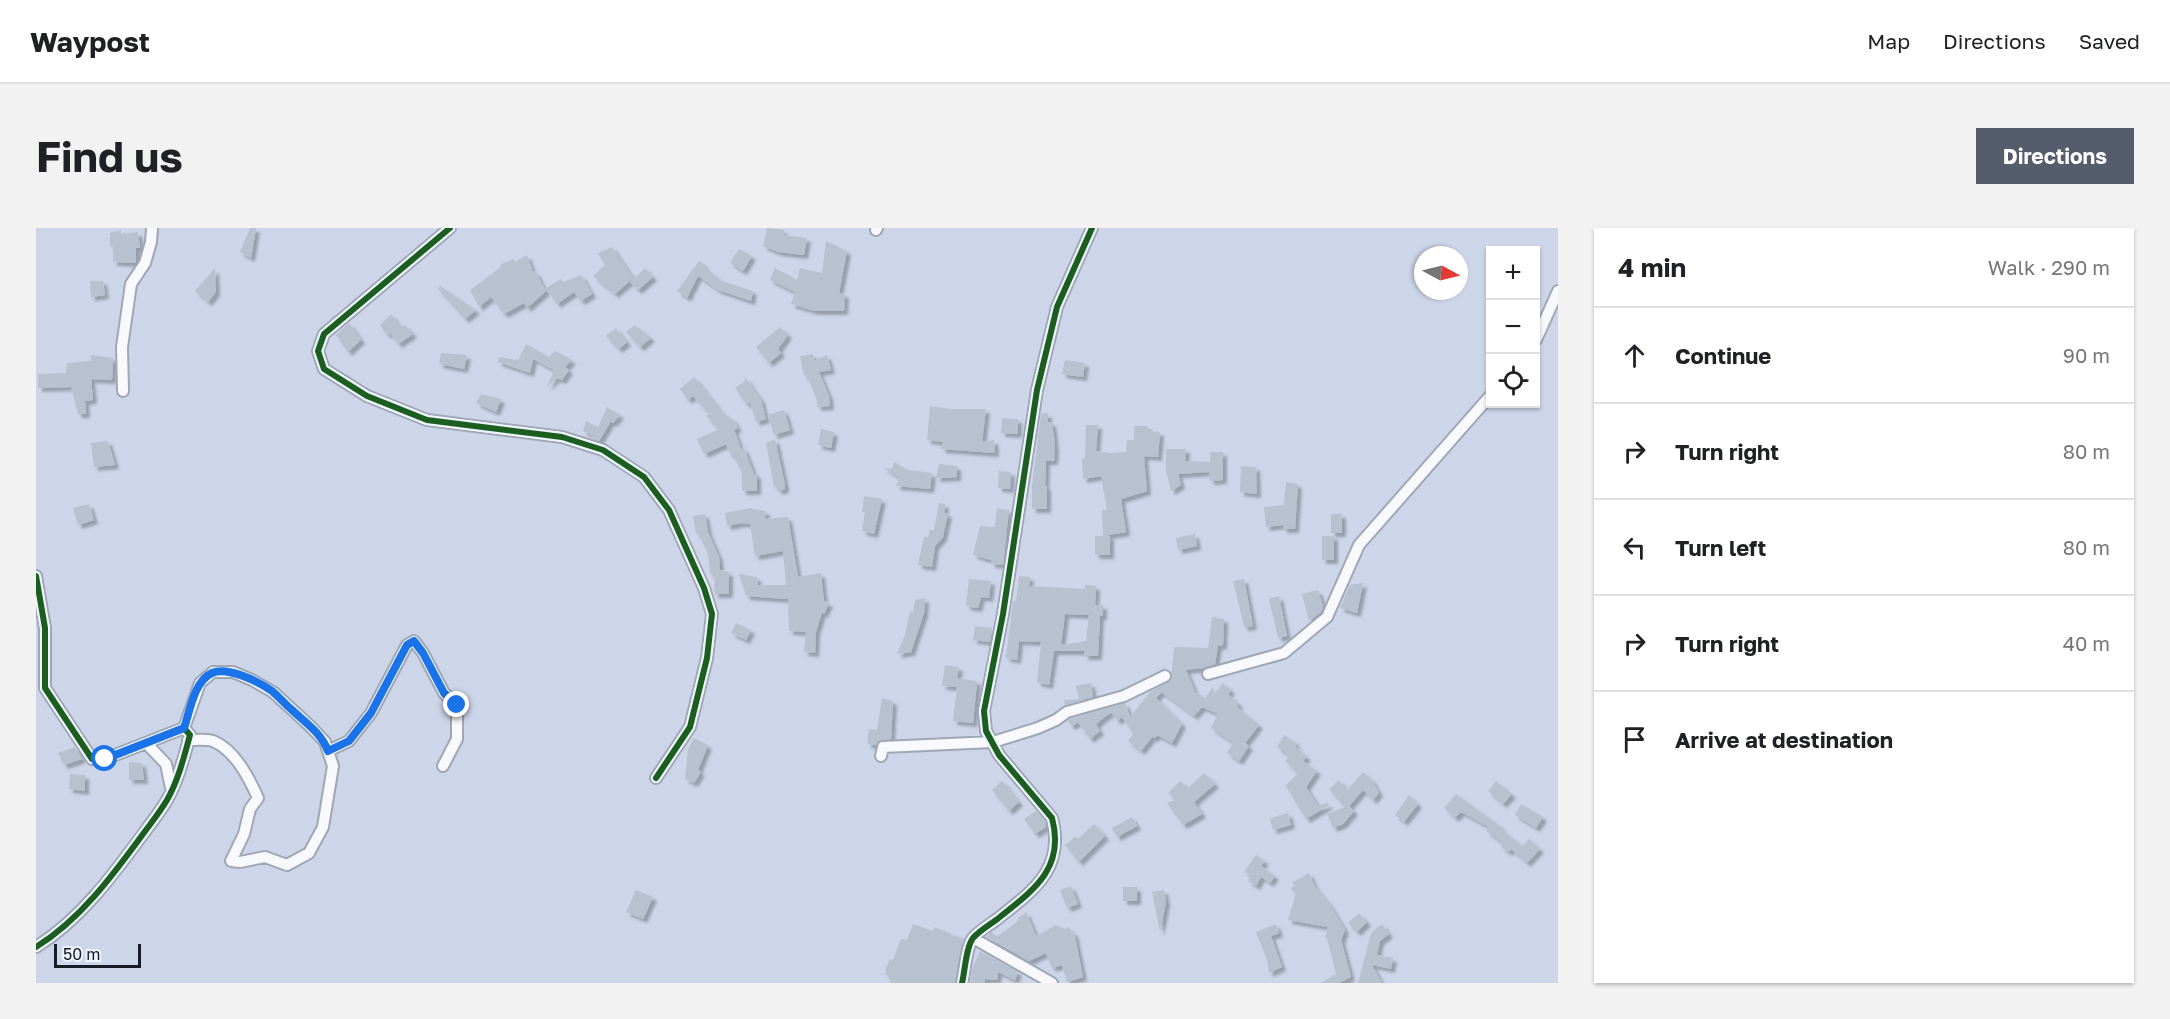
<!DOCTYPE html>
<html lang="en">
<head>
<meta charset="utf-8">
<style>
	body { margin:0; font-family:"Golos Text",sans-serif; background:#f2f2f2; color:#202124 }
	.controls { position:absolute; right:18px; top:18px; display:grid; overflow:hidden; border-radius:0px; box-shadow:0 2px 4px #0004 }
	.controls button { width:54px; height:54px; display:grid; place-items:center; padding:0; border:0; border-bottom:2px solid #e0e0e0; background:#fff; color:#202124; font:30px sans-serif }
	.compass { position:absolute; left:1378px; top:18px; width:54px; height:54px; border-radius:50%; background:#fff; box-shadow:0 2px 4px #0004; rotate:97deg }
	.scale { position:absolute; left:18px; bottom:15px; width:87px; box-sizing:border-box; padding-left:6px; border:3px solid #151b27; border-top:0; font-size:16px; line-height:21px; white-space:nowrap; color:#151b27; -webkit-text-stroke:4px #eef4fe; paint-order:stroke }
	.stop { position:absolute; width:18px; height:18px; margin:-14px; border:4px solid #1a73e8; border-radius:50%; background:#fff }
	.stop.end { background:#1a73e8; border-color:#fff; box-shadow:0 2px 6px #0008 }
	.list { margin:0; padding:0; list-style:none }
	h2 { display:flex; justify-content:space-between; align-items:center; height:78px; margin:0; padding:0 24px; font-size:26px }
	h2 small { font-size:20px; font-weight:400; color:#757577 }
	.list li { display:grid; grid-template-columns:39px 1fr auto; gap:18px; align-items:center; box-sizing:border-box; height:96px; padding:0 24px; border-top:2px solid #e0e0e0 }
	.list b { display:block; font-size:22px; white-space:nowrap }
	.list em { font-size:20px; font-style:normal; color:#757577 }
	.icon { flex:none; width:33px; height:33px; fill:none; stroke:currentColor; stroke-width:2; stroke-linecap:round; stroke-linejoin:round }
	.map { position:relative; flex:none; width:1522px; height:755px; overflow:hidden; border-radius:0px }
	header { display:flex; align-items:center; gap:36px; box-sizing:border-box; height:84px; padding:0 30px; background:#fff; border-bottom:2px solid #e0e0e0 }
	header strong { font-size:28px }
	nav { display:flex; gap:33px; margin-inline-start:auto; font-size:21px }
	.intro { display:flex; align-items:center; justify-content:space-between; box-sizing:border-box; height:144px; padding:0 36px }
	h1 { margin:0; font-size:42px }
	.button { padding:15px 27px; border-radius:0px; background:#555c6b; color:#fff; font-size:21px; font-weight:700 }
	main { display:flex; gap:36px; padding:0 36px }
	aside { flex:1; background:#fff; border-radius:0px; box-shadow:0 2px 4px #0004 }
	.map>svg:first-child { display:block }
	.building { fill:#b7c1cf; fill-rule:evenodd; filter:url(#shadow) }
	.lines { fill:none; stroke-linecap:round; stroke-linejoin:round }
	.street-casing { stroke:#9fa7b5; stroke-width:14 }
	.street { stroke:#f8f9fc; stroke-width:10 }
	.cycleway-casing { stroke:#eef4fe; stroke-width:10 }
	.cycleway { stroke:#1b5e20; stroke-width:6 }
	.route { stroke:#1a73e8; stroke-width:8 }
</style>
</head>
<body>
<header>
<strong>Waypost</strong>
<nav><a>Map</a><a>Directions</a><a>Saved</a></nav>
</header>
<div class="intro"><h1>Find us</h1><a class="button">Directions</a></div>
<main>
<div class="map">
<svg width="1522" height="755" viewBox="0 0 1522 755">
	<defs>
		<filter id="shadow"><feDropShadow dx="4" dy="4" stdDeviation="1.5" flood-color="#0004"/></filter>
	</defs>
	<rect width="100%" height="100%" fill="#cdd6e9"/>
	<path class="building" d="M 214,0 L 220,0 L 215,30 L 204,24 Z
		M 731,0 L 748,2 L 747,7 L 771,10 L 768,27 L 742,24 L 727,18 Z
		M 85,2 L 85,6 L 102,4 L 104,20 L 100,20 L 100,35 L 77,34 L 77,19 L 74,18 L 74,5 Z
		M 790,13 L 811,23 L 803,65 L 809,66 L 808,83 L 779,83 L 755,76 L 759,64 L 734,52 L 739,40 L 761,52 L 764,40 L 786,45 Z
		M 576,19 L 597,50 L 579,66 L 557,48 L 569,37 L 562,25 Z
		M 703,21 L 716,28 L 707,43 L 694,35 Z
		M 491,27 L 497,44 L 499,43 L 510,63 L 491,80 L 488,75 L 468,86 L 455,69 L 443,79 L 434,62 L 465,39 L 464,37 L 477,31 L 479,34 Z
		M 663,33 L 668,36 L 667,38 L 686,53 L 717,63 L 715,73 L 682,62 L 662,48 L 651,70 L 641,63 Z
		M 179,40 L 180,64 L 172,74 L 159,63 Z
		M 609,40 L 617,49 L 602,62 L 594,54 Z
		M 545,47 L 556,66 L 545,73 L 538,64 L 521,76 L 510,60 L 525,51 L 527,54 Z
		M 54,53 L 67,53 L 69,67 L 55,69 Z
		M 404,58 L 440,82 L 429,91 L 402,61 Z
		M 355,86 L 365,100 L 369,97 L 377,106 L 362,116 L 354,105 L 351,107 L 344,97 Z
		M 313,95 L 325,112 L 312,124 L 300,107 Z
		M 599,97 L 615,110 L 604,119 L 590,104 Z
		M 744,99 L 752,107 L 742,121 L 745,125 L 733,135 L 720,119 Z
		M 580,100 L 591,114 L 583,121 L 570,108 Z
		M 490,116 L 513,129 L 519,123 L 536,132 L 529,139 L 533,142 L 526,152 L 520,150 L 511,159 L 518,142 L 497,131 L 494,145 L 462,134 L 463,129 L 482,132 Z
		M 405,125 L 431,127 L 428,141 L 403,136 Z
		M 777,126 L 778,133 L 791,127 L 795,142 L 783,144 L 793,168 L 794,178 L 781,179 L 781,172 L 771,147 L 768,148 L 764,128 Z
		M 55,127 L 77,130 L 76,152 L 55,151 L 57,172 L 49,173 L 50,186 L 42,186 L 35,159 L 2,160 L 2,146 L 30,145 L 31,135 L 55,133 Z
		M 1029,132 L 1049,135 L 1047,149 L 1026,146 Z
		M 658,149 L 683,181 L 694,191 L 696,190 L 702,200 L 698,202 L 706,223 L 707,218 L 718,246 L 721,246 L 721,263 L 706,263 L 706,239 L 703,240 L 698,227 L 695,228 L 690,216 L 668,226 L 661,211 L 683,201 L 670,188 L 673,186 L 657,168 L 652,172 L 644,161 Z
		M 709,149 L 725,172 L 730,191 L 720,194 L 714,174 L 711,177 L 699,160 L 709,153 Z
		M 445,166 L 465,171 L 460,184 L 440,175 Z
		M 894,178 L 914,181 L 950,181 L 946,214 L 958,212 L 959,225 L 905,221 L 907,214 L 891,212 Z
		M 571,179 L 584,187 L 577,195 L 575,193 L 563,213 L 556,211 L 557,208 L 547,203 L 550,193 L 562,199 Z
		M 748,182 L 754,202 L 738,207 L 732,187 Z
		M 1012,185 L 1012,194 L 1016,194 L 1019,219 L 1018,233 L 1010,233 L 1009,258 L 1011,258 L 1011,281 L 996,281 L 996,257 L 1005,186 Z
		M 966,190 L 982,191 L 982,206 L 965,205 Z
		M 1050,197 L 1062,197 L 1060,223 L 1076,225 L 1090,224 L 1091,212 L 1098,212 L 1098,198 L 1112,198 L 1112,203 L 1124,204 L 1122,229 L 1108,228 L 1111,263 L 1085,271 L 1090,304 L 1067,308 L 1066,282 L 1071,282 L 1065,248 L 1047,251 L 1046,230 L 1049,230 Z
		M 785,201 L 798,204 L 795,220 L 782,217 Z
		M 739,211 L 749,257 L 749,261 L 742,263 L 741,259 L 738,259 L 730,215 Z
		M 72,213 L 79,237 L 58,239 L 55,215 Z
		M 1130,221 L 1150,221 L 1149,233 L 1174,234 L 1174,224 L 1187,224 L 1187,252 L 1174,253 L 1173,244 L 1142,246 L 1145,257 L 1135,263 L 1130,243 Z
		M 858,234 L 872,242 L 896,245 L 894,261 L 860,258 L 863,249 L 847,240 L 856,241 Z
		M 903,236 L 921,238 L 921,249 L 900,250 Z
		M 1205,238 L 1220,239 L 1221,266 L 1204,264 Z
		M 963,243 L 975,244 L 974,261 L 962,260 Z
		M 1250,254 L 1262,256 L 1259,301 L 1247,301 L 1247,297 L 1230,299 L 1228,279 L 1248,277 Z
		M 828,268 L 846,271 L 838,306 L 826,303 L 829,284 L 826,284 Z
		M 903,275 L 909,276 L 908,285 L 912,285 L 907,309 L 899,318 L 896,339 L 882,337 L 888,309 L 892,309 L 894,302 L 898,302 Z
		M 53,276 L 58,292 L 42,297 L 37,280 Z
		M 714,280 L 730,283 L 729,291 L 752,289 L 762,349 L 785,345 L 788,373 L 793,375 L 788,386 L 786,384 L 780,404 L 779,425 L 768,424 L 770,404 L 753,403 L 752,371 L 710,368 L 703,346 L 721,349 L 722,357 L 750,357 L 747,323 L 719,328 L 714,296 L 706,295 L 691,298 L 689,285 Z
		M 961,280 L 973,282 L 967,337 L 955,336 L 955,332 L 937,327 L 944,298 L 959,299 Z
		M 669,286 L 672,304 L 683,329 L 684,342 L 693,344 L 693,366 L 678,366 L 679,346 L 674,346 L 672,326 L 663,306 L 660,306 L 657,288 Z
		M 1295,286 L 1306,286 L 1306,305 L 1295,305 Z
		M 1159,306 L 1161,318 L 1142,322 L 1140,310 Z
		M 1059,308 L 1074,308 L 1074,327 L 1059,327 Z
		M 1286,308 L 1298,308 L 1298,332 L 1286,332 Z
		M 983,348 L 994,349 L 993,358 L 1049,361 L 1049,357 L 1060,358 L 1059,377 L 1067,377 L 1067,388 L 1064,388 L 1062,428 L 1048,428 L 1049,423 L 1018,423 L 1013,457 L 1001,454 L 1005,414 L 983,413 L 981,432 L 970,430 L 977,373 L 980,373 ZM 1029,386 L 1053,387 L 1050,413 L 1025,417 Z
		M 933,351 L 955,353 L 953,370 L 945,369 L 942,380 L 930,378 Z
		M 1208,351 L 1217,398 L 1208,399 L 1197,353 Z
		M 1327,355 L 1321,385 L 1304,380 L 1314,357 Z
		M 1282,362 L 1287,379 L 1285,384 L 1273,393 L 1266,366 Z
		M 1243,368 L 1251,408 L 1242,410 L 1233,371 Z
		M 889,370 L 888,385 L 875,424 L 861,426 L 869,407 L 874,383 L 877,384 L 879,372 Z
		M 1176,389 L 1188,391 L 1187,417 L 1182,418 L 1179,436 L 1167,440 L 1150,442 L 1159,464 L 1169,470 L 1177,459 L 1178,466 L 1187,455 L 1195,462 L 1192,466 L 1203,476 L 1201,479 L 1223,497 L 1209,515 L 1213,518 L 1203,533 L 1191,525 L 1197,515 L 1175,500 L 1182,486 L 1166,479 L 1158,488 L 1125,464 L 1120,470 L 1146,496 L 1136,515 L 1121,507 L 1119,510 L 1116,509 L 1105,523 L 1092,513 L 1097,506 L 1086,489 L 1081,493 L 1075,484 L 1060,496 L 1064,503 L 1054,511 L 1042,494 L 1035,498 L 1032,493 L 1034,491 L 1089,475 L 1094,489 L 1114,464 L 1135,452 L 1138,419 L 1172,420 Z
		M 700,395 L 715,402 L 710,412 L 695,405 Z
		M 939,398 L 956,400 L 954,414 L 937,412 Z
		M 909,437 L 923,439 L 921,450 L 941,453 L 937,495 L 917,493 L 921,459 L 906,458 Z
		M 1055,455 L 1057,469 L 1029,477 L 1028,472 L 1043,471 L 1040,458 Z
		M 846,470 L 857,473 L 855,511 L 846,512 L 840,517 L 831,516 L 833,501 L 841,502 Z
		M 1248,507 L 1260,515 L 1259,518 L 1271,529 L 1267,533 L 1281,543 L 1270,559 L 1282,578 L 1292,575 L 1293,577 L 1270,591 L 1255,567 L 1256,566 L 1249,558 L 1262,545 L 1249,533 L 1254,528 L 1241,519 Z
		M 658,510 L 672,517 L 662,542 L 665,544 L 658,555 L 649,551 L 652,521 Z
		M 39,519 L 46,531 L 28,537 L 22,525 Z
		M 93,534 L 106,535 L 108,552 L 93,552 Z
		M 1327,544 L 1336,552 L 1343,565 L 1337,572 L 1327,562 L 1313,578 L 1318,583 L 1307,596 L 1297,600 L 1291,586 L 1309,579 L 1293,561 L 1303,552 L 1311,562 Z
		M 1168,545 L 1179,556 L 1158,574 L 1166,586 L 1147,597 L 1131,575 L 1139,572 L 1132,565 L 1144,553 L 1152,560 Z
		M 34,546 L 49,547 L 49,563 L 33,561 Z
		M 966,553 L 983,574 L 973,583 L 956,562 Z
		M 1460,553 L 1476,566 L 1467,576 L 1452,563 Z
		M 1420,566 L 1465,599 L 1465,601 L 1486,618 L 1493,611 L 1504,621 L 1491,635 L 1475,621 L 1473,624 L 1465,619 L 1467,615 L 1450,603 L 1453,599 L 1425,584 L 1419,590 L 1408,580 Z
		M 1373,567 L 1382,576 L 1368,594 L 1359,587 Z
		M 1485,576 L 1507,589 L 1500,600 L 1479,587 Z
		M 1000,583 L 1009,593 L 1010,599 L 999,606 L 988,591 Z
		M 1252,585 L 1255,597 L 1237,602 L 1234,590 Z
		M 1096,589 L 1101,598 L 1081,609 L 1076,600 Z
		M 1058,596 L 1069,608 L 1043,634 L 1029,617 L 1040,608 L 1042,611 Z
		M 1220,627 L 1229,633 L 1225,638 L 1239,648 L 1234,655 L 1225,649 L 1220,658 L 1212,653 L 1215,647 L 1208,644 Z
		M 1273,645 L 1278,657 L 1294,677 L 1309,702 L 1305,712 L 1315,749 L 1303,755 L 1285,755 L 1300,746 L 1291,710 L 1289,709 L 1292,699 L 1252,692 L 1260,665 L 1255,661 L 1258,657 L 1256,655 Z
		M 1035,658 L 1042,676 L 1031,680 L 1024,662 Z
		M 1087,659 L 1101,659 L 1101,673 L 1087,673 Z
		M 600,662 L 617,669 L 607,691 L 590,684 Z
		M 1128,662 L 1130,674 L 1124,704 L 1116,664 Z
		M 990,684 L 1000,708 L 1020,697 L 1029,701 L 1033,699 L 1036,705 L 1038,704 L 1047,749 L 1031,754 L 1026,737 L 1016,740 L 1010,725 L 993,733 L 951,709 L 955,704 L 961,709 L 983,692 L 982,690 Z
		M 1323,685 L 1331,694 L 1321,704 L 1312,695 Z
		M 877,696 L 897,703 L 898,699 L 914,705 L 914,707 L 928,710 L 919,755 L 854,755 L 855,748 L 849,747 L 850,740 L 854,731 L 857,732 L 865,711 L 871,712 Z
		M 1240,696 L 1243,705 L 1235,708 L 1246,739 L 1233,745 L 1231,732 L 1220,704 Z
		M 1346,696 L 1353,706 L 1344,713 L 1341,727 L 1357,730 L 1355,741 L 1336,737 L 1346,755 L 1322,755 L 1335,705 Z
		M 944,723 L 982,744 L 979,752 L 962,744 L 961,752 L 949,751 L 949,755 L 934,755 L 936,741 Z"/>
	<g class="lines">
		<defs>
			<path id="street" d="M 414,0 L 288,106 L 282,123 L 288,141 L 331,168 L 391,192 L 526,209 L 567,222 L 608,249 L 633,282 L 668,360 L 676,386 L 671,430 L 654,499 L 620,550
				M 840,2 L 841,0
				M 1500,112 L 1522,63
				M 87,163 L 86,119 L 95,56 L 109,35 L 115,14 L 116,0
				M 0,348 L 9,400 L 9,460 L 56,531 L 69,531 L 148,500 L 154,507 C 148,529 142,553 131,572 C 124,584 115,595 107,606 C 77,647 44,692 0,719
				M 1172,446 L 1248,425 L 1291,389 L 1323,317 L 1454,168
				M 148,500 L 164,455 L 177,444 L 197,444 L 216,452 L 237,464 L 275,499 L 289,514 L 297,538 L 287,599 L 273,625 L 251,637 L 229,629 L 204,634 L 195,633 L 208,606 L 214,581 L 222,570 C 213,550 199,522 177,513 C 170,511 160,512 152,512
				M 110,515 L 130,536 L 135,560
				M 292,523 L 313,513 L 335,485 L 371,417 L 378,413 L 387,425 L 408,465 L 421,477 L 421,511 L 407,538
				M 845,528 L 847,519 L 957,514 L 1002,500 L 1020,492 L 1031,484 L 1088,468 L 1129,448
				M 937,710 L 1016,755
				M 926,755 C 929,743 930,719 937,710 C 943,703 953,697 960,692 C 995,664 1030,642 1016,590 L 963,527 L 950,503 L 948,483 L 967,386 L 1001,162 L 1021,79 L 1056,0"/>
		</defs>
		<use href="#street" class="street-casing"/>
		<use href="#street" class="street"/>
		<defs>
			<path id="cycleway" d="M 414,0 L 288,106 L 282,123 L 288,141 L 331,168 L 391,192 L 526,209 L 567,222 L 608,249 L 633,282 L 668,360 L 676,386 L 671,430 L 654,499 L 620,550
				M 0,348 L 9,400 L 9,460 L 56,531 L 69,531 L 148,500 L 154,507 C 148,529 142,553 131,572 C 124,584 115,595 107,606 C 77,647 44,692 0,719
				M 926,755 C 929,743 930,719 937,710 C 943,703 953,697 960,692 C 995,664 1030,642 1016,590 L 963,527 L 950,503 L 948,483 L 967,386 L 1001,162 L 1021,79 L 1056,0"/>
		</defs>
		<use href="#cycleway" class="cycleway-casing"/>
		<use href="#cycleway" class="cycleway"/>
	</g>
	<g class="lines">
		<path class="route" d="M 69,531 L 148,500 C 154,483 158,453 176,445 C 192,438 223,454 236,463 C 243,469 249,476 256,482 C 270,495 285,505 292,523 L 313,513 L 335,485 L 371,417 L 378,413 L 387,425 L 408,465 L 421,477"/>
	</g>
</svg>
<div class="controls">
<button>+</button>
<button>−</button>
<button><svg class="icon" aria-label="locate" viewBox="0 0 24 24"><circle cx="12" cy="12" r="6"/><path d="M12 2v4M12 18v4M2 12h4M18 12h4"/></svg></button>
</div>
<svg class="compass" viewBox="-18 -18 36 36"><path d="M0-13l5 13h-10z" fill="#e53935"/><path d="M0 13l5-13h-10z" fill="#757577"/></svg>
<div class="scale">50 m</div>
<div class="stop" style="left:69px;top:531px"></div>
<div class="stop end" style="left:421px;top:477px"></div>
</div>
<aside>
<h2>4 min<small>Walk · 290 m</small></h2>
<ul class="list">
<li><svg class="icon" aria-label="ahead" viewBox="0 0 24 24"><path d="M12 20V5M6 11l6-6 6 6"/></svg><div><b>Continue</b></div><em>90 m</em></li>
<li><svg class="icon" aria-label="right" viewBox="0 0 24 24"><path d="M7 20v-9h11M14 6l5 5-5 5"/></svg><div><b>Turn right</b></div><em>80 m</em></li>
<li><svg class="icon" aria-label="left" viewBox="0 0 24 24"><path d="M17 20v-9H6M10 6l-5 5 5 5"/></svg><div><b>Turn left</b></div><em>80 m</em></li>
<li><svg class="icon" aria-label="right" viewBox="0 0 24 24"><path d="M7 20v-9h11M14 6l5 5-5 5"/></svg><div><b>Turn right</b></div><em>40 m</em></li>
<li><svg class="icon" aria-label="arrive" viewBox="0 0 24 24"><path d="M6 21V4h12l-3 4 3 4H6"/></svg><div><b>Arrive at destination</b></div></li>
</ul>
</aside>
</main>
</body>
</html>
